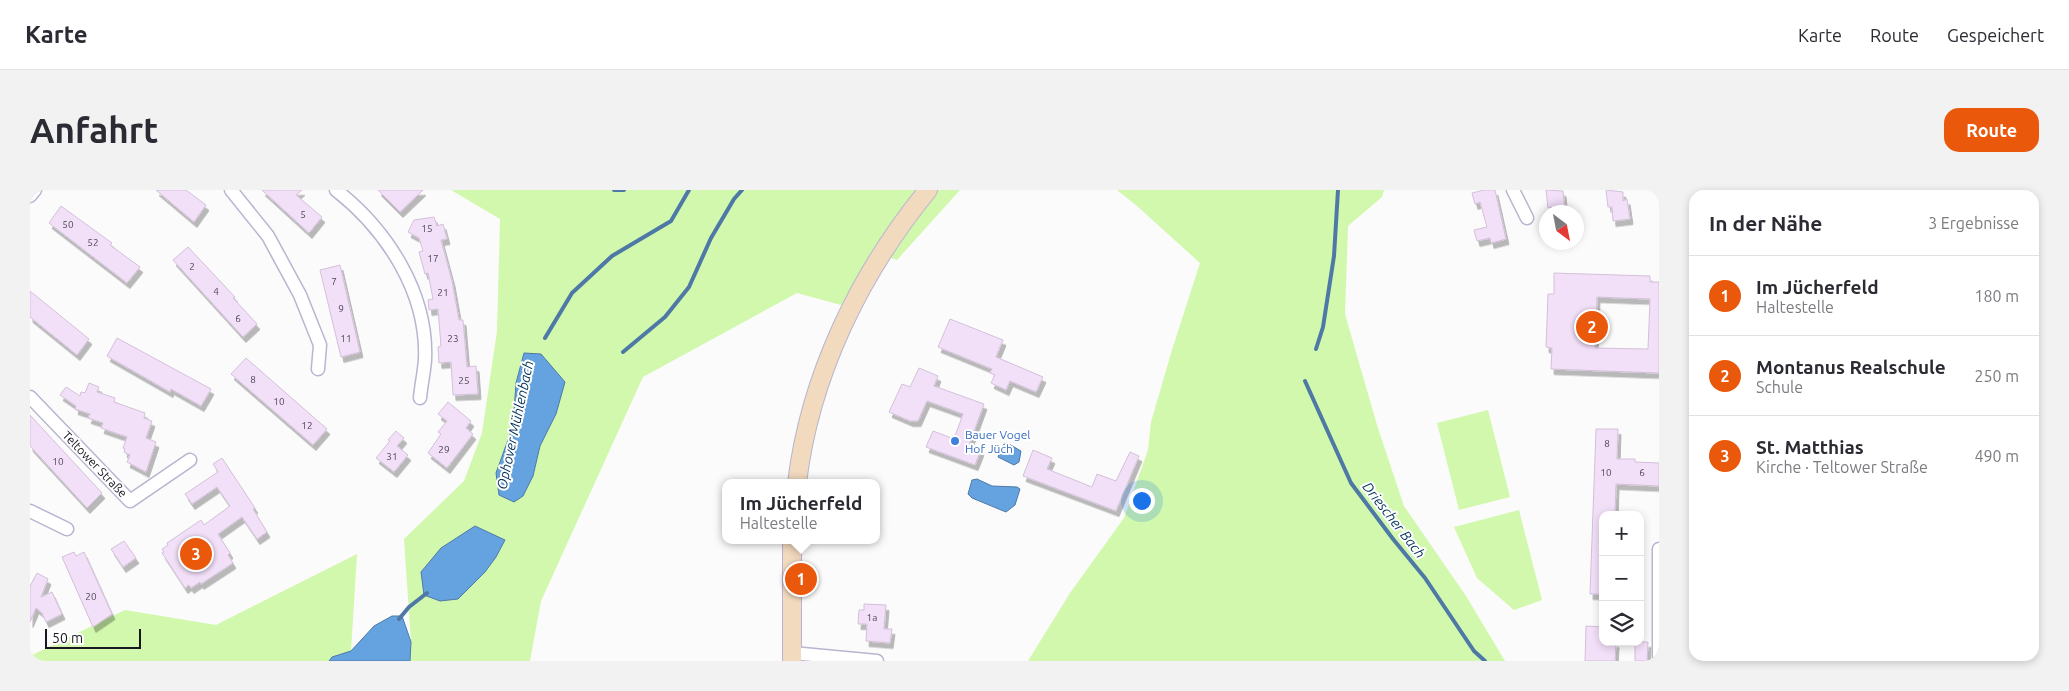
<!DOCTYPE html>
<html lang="de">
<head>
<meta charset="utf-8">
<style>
	body { margin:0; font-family:Ubuntu,sans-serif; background:#f2f2f3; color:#2b2b33 }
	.controls { position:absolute; right:15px; bottom:15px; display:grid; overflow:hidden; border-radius:10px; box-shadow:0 2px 8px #0003 }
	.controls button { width:45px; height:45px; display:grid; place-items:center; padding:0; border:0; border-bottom:1px solid #e1e1e2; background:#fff; color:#2b2b33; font:25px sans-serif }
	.compass { position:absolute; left:1509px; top:15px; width:45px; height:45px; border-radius:50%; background:#fff; box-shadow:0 2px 8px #0003; rotate:148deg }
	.scale { position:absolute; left:15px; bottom:12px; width:96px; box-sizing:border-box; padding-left:5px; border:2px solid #181620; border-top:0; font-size:14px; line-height:18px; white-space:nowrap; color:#181620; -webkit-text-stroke:4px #fff; paint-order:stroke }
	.you { position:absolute; left:1111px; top:310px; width:18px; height:18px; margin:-12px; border:4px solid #fff; border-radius:50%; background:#1a73e8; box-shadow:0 0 0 8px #1a73e833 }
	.badge { display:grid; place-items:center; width:32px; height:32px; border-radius:50%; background:#ea580c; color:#fff; font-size:16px; font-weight:700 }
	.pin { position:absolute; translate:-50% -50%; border:2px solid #fff; box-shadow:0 1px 5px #0006 }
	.popup { position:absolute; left:692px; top:289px; width:158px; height:65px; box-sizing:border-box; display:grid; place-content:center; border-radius:10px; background:#fff; filter:drop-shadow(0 1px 4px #0005); font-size:16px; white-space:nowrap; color:#7c7c81 }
	.popup b { font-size:19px; color:#2b2b33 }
	.popup::after { content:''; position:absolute; left:50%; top:100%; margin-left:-10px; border:10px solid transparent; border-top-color:#fff }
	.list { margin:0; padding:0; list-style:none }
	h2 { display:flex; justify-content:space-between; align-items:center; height:65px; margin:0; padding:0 20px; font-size:21px }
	h2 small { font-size:16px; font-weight:400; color:#7c7c81 }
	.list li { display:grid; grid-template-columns:32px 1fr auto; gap:15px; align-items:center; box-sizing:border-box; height:80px; padding:0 20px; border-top:1px solid #e1e1e2 }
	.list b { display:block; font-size:19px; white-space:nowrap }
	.list p { margin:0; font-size:16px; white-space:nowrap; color:#7c7c81 }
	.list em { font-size:16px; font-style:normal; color:#7c7c81 }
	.icon { flex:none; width:28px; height:28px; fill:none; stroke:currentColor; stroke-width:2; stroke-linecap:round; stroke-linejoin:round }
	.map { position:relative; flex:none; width:1629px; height:471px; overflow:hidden; border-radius:15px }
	header { display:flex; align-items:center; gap:30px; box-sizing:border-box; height:70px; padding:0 25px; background:#fff; border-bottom:1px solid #e1e1e2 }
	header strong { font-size:24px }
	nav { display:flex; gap:28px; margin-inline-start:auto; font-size:18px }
	.intro { display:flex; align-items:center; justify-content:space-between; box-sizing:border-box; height:120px; padding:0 30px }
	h1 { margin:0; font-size:35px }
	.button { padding:12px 22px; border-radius:15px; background:#ea580c; color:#fff; font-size:18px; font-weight:700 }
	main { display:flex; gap:30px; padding:0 30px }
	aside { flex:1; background:#fff; border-radius:15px; box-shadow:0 2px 8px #0003 }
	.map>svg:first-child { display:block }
	.green { fill:#d1f8ac; fill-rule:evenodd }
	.water { fill:#65a3e0; stroke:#4e79a6 }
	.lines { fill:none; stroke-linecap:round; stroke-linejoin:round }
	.stream { stroke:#4e79a6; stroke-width:4 }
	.building { fill:#f2dff8; stroke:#d3c0d9; fill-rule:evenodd; filter:url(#shadow) }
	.street-casing { stroke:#b9b4d0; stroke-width:15 }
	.secondary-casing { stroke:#b9b4d0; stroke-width:20 }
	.street { stroke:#fff; stroke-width:12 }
	.secondary { stroke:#f2dabf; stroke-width:18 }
	.shop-dot { fill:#3f7fe0; stroke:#fff; stroke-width:2 }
	.labels { text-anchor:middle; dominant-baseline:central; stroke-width:4; stroke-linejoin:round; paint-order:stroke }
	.number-label { font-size:10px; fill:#4e4856 }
	.shop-label { font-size:12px; fill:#366cbe; stroke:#fff; text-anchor:start }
	.street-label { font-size:12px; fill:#181620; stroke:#fff }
	.water-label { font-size:14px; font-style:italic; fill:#05355c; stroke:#fff }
</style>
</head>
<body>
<header>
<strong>Karte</strong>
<nav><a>Karte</a><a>Route</a><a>Gespeichert</a></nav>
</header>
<div class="intro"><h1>Anfahrt</h1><a class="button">Route</a></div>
<main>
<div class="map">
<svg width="1629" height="471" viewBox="0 0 1629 471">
	<defs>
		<filter id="shadow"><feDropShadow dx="3" dy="5.5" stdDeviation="0" flood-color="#0004"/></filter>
	</defs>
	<rect width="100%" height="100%" fill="#fbfbfb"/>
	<path class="green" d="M 421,0 L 930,0 L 867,70 L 846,62 L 811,115 L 767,103 L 613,187 L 511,411 L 500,471 L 380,471 L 381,452 L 374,349 L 434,291 L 452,243 L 467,141 L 470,29 ZM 526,224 L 510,256 L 503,286 L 475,256 L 483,236 ZM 445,336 L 474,350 L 411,358 Z
		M 1087,0 L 1354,0 L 1352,7 L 1318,36 L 1315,124 L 1347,235 L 1374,316 L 1436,406 L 1475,471 L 998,471 L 1040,403 L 1094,328 L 1118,260 L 1121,232 L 1142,160 L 1170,73 L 1107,16 Z
		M 1458,220 L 1480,307 L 1429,320 L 1407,233 Z
		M 1489,320 L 1512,410 L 1484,420 L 1447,388 L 1424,337 Z
		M 327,364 L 321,461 L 303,467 L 299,471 L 0,471 L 0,466 L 95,420 L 186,435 Z"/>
	<path class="water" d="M 494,163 L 511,164 L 535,192 L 526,224 L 510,256 L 503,286 L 493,306 L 484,312 L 469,305 L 466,283 L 483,236 L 486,193 Z
		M 977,253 L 991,261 L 989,272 L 984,275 L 968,267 L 973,255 Z
		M 947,289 L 962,296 L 987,297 L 990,299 L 985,315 L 976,322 L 942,308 L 938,304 L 942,290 Z
		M 445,336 L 475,350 L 466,367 L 455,382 L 428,409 L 410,411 L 394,405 L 391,382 L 411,358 Z
		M 362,426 L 372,426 L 381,452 L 380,471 L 299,471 L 302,467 L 321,461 L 344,436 Z"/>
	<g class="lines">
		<path class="stream" d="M 584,0 L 594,0
			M 515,148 L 542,103 L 582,66 L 641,31 L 659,0
			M 1286,159 L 1293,137 L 1304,66 L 1308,0
			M 593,162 L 635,127 L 659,97 L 681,48 L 704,9 L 712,0
			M 1275,191 L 1321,293 L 1363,349 L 1395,388 L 1444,461 L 1455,471
			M 369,429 L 379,417 L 397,403"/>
	</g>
	<path class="building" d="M 126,0 L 156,0 L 176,15 L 164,32 Z
		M 232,0 L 272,0 L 266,5 L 292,27 L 279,43 Z
		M 348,0 L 393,0 L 370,22 Z
		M 1454,0 L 1465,0 L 1476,49 L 1461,53 L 1460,48 L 1447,51 L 1444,40 L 1457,37 L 1450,12 L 1445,14 L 1442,3 Z
		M 1516,0 L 1533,1 L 1535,22 L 1523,22 L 1522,17 L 1518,18 Z
		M 1576,0 L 1593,2 L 1593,11 L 1597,9 L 1600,29 L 1583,31 L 1582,17 L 1578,17 Z
		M 31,16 L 82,53 L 80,55 L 110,77 L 97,93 L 19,33 Z
		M 404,27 L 407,36 L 413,34 L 417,49 L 411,50 L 422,91 L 429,130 L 433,130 L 437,177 L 446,176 L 448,204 L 423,205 L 421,172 L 409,173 L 408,157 L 411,156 L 408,119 L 399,120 L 398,110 L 403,109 L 398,83 L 395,84 L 389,62 L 393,61 L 389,48 L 378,42 L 384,30 Z
		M 158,57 L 205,107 L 203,108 L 227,134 L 213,147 L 143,70 Z
		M 310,75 L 330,162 L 311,167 L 290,80 Z
		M 1524,83 L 1620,86 L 1620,92 L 1629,92 L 1629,183 L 1521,179 L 1522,158 L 1516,157 L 1518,104 L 1524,104 ZM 1567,107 L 1620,109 L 1618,159 L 1565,158 Z
		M 0,101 L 59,149 L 47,165 L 0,127 Z
		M 920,129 L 973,150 L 966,167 L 1013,187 L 1006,202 L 980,191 L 976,200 L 961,193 L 965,185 L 960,183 L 962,179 L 908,157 Z
		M 87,148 L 181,199 L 171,216 L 141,199 L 140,202 L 77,166 Z
		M 216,168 L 297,239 L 283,255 L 201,184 Z
		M 889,178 L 908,186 L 904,196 L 954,214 L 939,255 L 951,260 L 945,275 L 896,257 L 903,241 L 924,249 L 933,224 L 897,211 L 888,231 L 880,231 L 859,222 L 872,194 L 880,197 Z
		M 59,193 L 69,197 L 67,202 L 85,208 L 84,212 L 115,223 L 114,228 L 122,231 L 116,248 L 126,252 L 116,282 L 97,272 L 100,265 L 94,262 L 95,259 L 93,258 L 97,247 L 71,238 L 73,233 L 58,228 L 60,224 L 45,219 L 46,216 L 30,205 L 36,197 L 50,206 L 51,202 L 55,203 Z
		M 418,212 L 441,231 L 436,238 L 443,244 L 417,278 L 398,263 L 411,244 L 408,242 L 417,231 L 408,224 Z
		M 0,225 L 72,303 L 57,318 L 0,256 Z
		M 1566,239 L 1588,239 L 1587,269 L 1605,269 L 1605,272 L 1629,273 L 1629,296 L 1586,294 L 1585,325 L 1573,325 L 1573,404 L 1560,404 Z
		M 366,241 L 374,248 L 367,256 L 378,265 L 364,282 L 346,268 L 360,251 L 358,250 Z
		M 1003,260 L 1022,268 L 1017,279 L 1062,297 L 1067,284 L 1086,291 L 1100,262 L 1109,266 L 1086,321 L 993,286 Z
		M 192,268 L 225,318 L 223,319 L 237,342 L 227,349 L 212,327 L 188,344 L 200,363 L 198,365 L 203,373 L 171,394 L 170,392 L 161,398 L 159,395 L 155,398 L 132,363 L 134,362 L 132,359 L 138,355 L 137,353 L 171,330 L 174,335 L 200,316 L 187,297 L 162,314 L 155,304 L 188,282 L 183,274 Z
		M 94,351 L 106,368 L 93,377 L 81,359 Z
		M 44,362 L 46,366 L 54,362 L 82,424 L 63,437 L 32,367 Z
		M 7,383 L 18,389 L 11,407 L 22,402 L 32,424 L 16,432 L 12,423 L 6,418 L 0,432 L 0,396 Z
		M 834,414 L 856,415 L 854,439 L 862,439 L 860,453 L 836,451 L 837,434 L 828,434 L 829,420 L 834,420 Z
		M 1556,436 L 1573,437 L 1573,452 L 1586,452 L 1585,471 L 1555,471 Z
		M 1605,452 L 1618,452 L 1617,471 L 1605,471 Z"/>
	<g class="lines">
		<defs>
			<path id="street" d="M 201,0 L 238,46 L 270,105 L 290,155 L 288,179
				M 306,0 C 357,40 398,103 395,170 C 394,183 391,196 390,208
				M 1483,0 L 1497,28
				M 0,6 L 5,0
				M 0,207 L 100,311 L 160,270
				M 0,321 L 37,339
				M 1629,359 L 1629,466
				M 762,463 L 847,471"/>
			<path id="secondary" d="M 767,293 C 780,185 830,83 898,0
				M 762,471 L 762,350"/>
		</defs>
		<use href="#street" class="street-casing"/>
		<use href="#secondary" class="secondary-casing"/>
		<use href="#street" class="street"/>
		<use href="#secondary" class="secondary"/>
	</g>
	<circle class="shop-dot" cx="925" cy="251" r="5"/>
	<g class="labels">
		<g class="number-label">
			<text x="273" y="24">5</text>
			<text x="38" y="34">50</text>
			<text x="397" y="38">15</text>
			<text x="63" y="52">52</text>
			<text x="403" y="68">17</text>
			<text x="162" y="76">2</text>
			<text x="304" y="91">7</text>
			<text x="186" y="101">4</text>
			<text x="413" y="102">21</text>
			<text x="311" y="118">9</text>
			<text x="208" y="128">6</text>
			<text x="316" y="148">11</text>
			<text x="423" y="148">23</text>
			<text x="223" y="189">8</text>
			<text x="434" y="190">25</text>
			<text x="249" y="211">10</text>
			<text x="277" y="235">12</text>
			<text x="1577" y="253">8</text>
			<text x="414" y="259">29</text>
			<text x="362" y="266">31</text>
			<text x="28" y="271">10</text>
			<text x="1576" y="282">10</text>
			<text x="1612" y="282">6</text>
			<text x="61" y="406">20</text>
			<text x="842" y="427">1a</text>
		</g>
		<g class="shop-label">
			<text x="935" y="244">Bauer Vogel<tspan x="935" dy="14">Hof Jüch</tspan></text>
		</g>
		<g class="street-label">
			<text transform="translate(65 274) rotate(46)">Teltower Straße</text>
		</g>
		<g class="water-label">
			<text transform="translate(485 235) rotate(-78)">Ophover Mühlenbach</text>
			<text transform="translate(1364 330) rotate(52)">Driescher Bach</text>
		</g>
	</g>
</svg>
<div class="controls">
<button>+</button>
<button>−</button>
<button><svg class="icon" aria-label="layers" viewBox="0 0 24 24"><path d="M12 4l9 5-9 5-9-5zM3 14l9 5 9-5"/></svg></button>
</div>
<svg class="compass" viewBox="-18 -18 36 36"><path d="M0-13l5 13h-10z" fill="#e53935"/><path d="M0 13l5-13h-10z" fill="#7c7c81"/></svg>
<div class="scale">50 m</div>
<div class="you"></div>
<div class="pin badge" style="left:771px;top:389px">1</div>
<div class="popup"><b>Im Jücherfeld</b>Haltestelle</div>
<div class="pin badge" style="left:1562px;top:137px">2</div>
<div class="pin badge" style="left:166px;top:364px">3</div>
</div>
<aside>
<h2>In der Nähe<small>3 Ergebnisse</small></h2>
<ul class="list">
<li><span class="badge">1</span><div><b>Im Jücherfeld</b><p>Haltestelle</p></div><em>180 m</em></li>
<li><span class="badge">2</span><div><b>Montanus Realschule</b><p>Schule</p></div><em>250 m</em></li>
<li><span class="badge">3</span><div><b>St. Matthias</b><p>Kirche · Teltower Straße</p></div><em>490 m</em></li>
</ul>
</aside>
</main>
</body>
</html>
